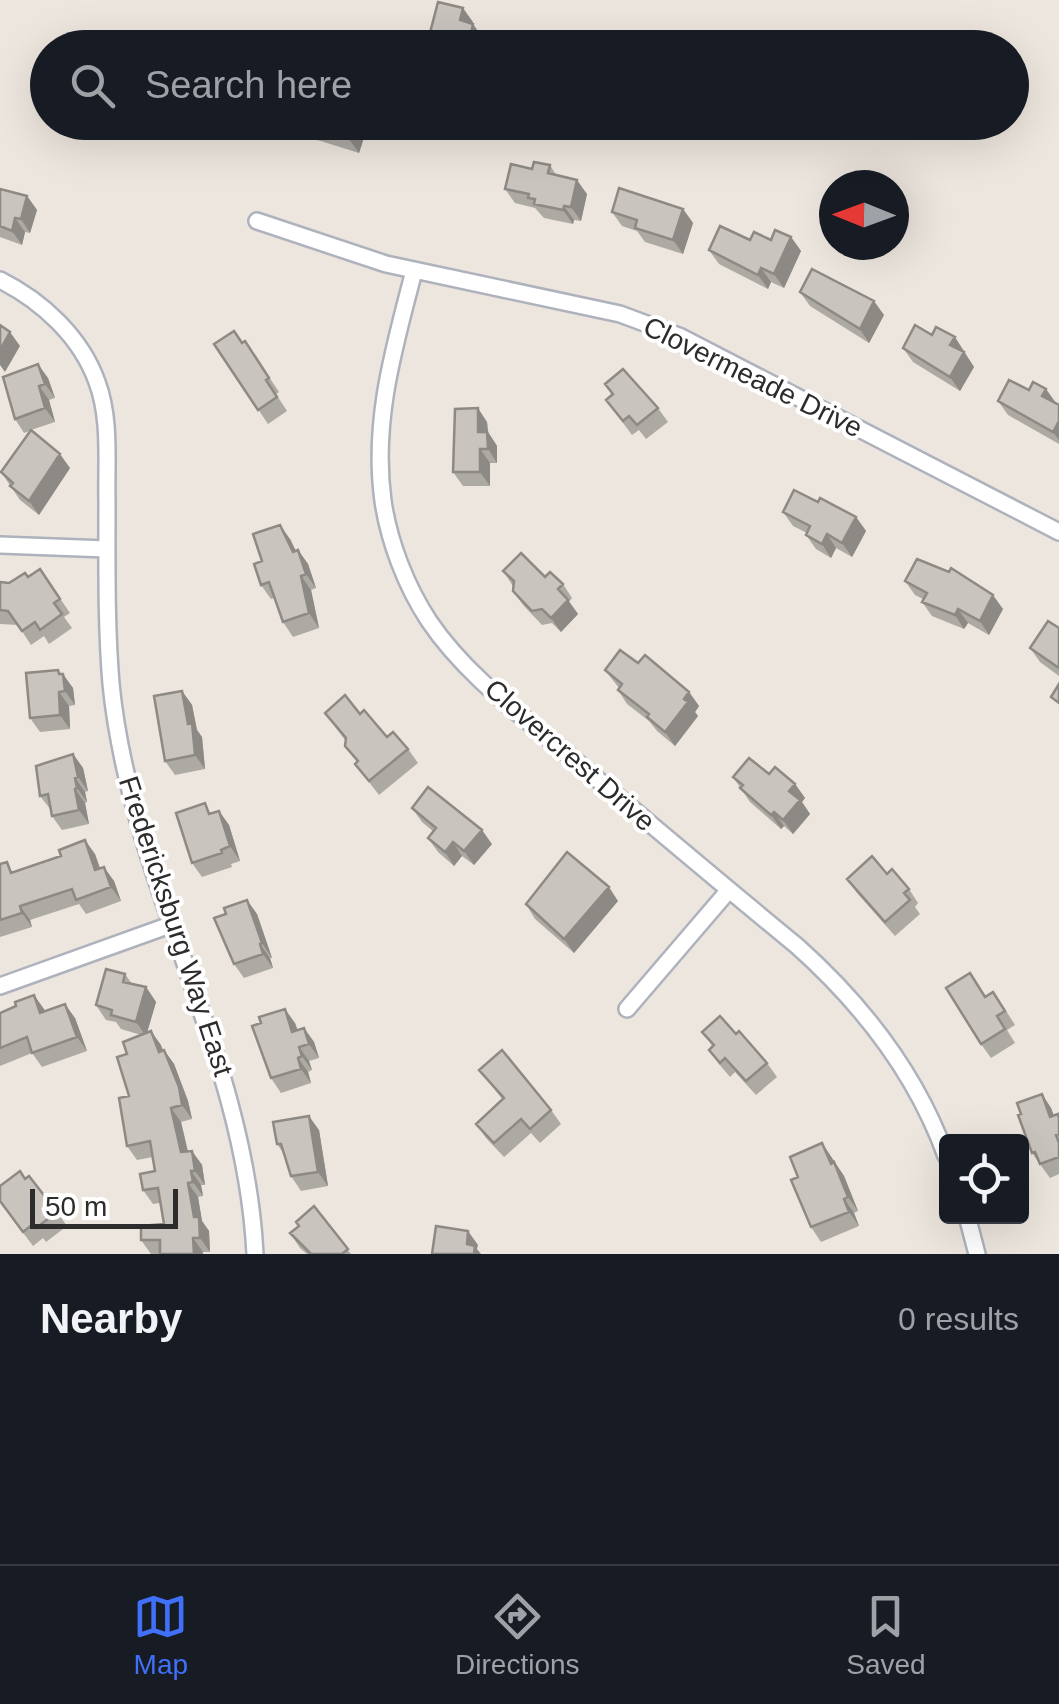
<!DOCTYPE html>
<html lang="en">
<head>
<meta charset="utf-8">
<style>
	body { margin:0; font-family:Helvetica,sans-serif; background:#20242c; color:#f1f3f6 }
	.controls { position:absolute; right:30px; bottom:30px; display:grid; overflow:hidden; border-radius:10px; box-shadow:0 10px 40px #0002 }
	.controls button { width:90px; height:90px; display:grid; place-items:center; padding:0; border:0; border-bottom:2px solid #363941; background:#171b24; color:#f1f3f6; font:50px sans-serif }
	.compass { position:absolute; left:819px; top:170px; width:90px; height:90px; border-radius:50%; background:#171b24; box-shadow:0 10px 40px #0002; rotate:271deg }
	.scale { position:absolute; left:30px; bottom:25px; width:148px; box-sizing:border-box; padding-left:10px; border:5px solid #2c2c2c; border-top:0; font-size:28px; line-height:35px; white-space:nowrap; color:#2c2c2c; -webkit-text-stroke:8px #fff; paint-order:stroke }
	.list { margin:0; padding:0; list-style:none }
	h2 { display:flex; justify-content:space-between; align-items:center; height:130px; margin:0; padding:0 40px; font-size:42px }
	h2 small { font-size:32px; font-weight:400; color:#9ea1a6 }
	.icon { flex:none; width:55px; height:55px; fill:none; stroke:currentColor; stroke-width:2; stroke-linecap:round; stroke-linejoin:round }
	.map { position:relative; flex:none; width:1059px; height:1254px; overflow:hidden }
	.search { position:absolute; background:#171b24; box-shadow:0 10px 40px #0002; left:30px; right:30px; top:30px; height:110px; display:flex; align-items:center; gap:25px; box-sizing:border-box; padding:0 35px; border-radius:55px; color:#9ea1a6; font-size:38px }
	.sheet { height:310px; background:#171b24 }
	nav { display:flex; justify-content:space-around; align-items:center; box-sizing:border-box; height:140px; border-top:2px solid #363941; background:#171b24; font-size:28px; color:#9ea1a6 }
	nav a { display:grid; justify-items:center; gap:5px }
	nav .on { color:#4070f8 }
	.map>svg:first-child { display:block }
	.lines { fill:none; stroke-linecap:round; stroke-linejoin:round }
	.street-casing { stroke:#aeb2bc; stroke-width:20 }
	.street { stroke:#fff; stroke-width:15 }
	.wall { fill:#ada9a3 }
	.shaded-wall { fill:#8d8984 }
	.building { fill:#c9c4bd; stroke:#8d8984; stroke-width:2.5 }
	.labels { text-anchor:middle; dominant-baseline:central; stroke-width:8; stroke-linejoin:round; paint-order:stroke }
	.street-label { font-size:28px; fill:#2c2c2c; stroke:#fff }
</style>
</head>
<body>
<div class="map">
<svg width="1059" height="1254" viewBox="0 0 1059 1254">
	<rect width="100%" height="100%" fill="#ede6de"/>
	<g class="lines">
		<defs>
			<path id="street" d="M 257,221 L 386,264 L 620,314 L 679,336 L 1059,532
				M 414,271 C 394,348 372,421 383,501 C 389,542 406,586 429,621 C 464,673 517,712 565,752 C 642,817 719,882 797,946 C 863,1005 916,1073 946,1156
				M 0,280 C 42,301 81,337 97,382 C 111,419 106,463 107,502 C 107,563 106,623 111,684 C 131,884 245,1053 255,1254
				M 0,545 L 107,549
				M 0,986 L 170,925
				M 627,1009 L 729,890
				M 967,1216 L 977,1254"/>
		</defs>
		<use href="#street" class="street-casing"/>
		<use href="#street" class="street"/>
	</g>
	<path class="wall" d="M 288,122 L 369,122 L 359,153 L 295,133 Z
		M 550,165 L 556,175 L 587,194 L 581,221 L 574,220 L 573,224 L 544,218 L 535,208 L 515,203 L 505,189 L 532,169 Z
		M 0,189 L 27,196 L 37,210 L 30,233 L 25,232 L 22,245 L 0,237 Z
		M 683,209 L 693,223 L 683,254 L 645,242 L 637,231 L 622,226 L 612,212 Z
		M 791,237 L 801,251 L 784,288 L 771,282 L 768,289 L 719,264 L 709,250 L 750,240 Z
		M 800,292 L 884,315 L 869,343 L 810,306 Z
		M 245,341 L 279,392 L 276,394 L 287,411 L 268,424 L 214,344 L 242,343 Z
		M 903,348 L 965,351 L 964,353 L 974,367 L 960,391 L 913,362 Z
		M 3,377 L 48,378 L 55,398 L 49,400 L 55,422 L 31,430 L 70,468 L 39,515 L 20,500 L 1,472 L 30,431 L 24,433 L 15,419 Z
		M 605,384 L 658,408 L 668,422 L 646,439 L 639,430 L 632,435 L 606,400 L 612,395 Z
		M 1029,390 L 1059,405 L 1059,444 L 1008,415 L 998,401 Z
		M 487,422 L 488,432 L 497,446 L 497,463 L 490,463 L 490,486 L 463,486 L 453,472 Z
		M 818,502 L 856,517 L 866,531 L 852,557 L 836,548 L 831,558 L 816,549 L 806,535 L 807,533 L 793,526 L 783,512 Z
		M 290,539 L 296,551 L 298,550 L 308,564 L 316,588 L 311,590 L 319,628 L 293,637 L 283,622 L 275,598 L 271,599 L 261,585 L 262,561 Z
		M 40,569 L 70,613 L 64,617 L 72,628 L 49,644 L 44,636 L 31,645 L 18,625 L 0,624 L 0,582 L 9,583 L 28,577 Z
		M 503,571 L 545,577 L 563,584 L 572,598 L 569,602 L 578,614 L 561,632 L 552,623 L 542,625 L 523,605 L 513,591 L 513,586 Z
		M 905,581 L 1003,609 L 989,635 L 968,623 L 964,629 L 932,616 L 922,602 L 923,599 L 915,595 Z
		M 1059,628 L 1059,676 L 1040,662 L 1030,648 Z
		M 638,663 L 689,692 L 699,706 L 695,712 L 698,716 L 675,746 L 657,731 L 649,721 L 627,704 L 618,690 L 619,688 L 605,670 Z
		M 58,670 L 73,688 L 75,705 L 69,706 L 70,729 L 40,732 L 30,718 Z
		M 182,691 L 192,705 L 197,730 L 202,737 L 205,769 L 175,775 L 165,761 Z
		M 325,713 L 360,714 L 387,737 L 408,749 L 418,763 L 379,795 L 355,764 L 357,762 L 345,746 L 345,740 Z
		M 73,754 L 83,768 L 88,791 L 85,792 L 87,802 L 85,803 L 89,824 L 62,830 L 52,816 L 51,810 L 40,796 Z
		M 769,774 L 795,784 L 805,798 L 802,802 L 810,814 L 793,834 L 784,826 L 781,829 L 750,802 L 733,777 Z
		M 412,808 L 492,844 L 474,865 L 462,856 L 454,866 L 438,852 L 428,838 L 434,832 L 422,822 Z
		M 219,811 L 229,825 L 240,861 L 231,864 L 232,867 L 202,877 L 192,863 L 212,813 Z
		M 95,854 L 100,868 L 114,881 L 121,901 L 86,914 L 79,904 L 30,920 L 32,927 L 0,937 L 0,864 L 14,872 Z
		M 887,874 L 909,889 L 918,903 L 915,907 L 920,914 L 895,936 L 857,893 L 847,879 Z
		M 618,901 L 574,953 L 535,919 L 526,904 Z
		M 257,914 L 272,958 L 270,958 L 273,968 L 244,978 L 234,964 Z
		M 125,974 L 132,984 L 146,987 L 156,1002 L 147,1033 L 151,1031 L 163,1050 L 164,1050 L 174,1064 L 188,1101 L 192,1119 L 181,1122 L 188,1151 L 192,1151 L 202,1165 L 205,1185 L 201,1185 L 203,1196 L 198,1197 L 202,1221 L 209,1231 L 210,1252 L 203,1252 L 203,1254 L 151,1254 L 141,1240 L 164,1224 L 160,1203 L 153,1204 L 143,1190 L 155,1171 L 153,1157 L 137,1160 L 127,1146 L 129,1096 L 127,1054 L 141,1035 L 121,1029 L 116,1022 L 106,1020 L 96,1005 Z
		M 986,997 L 1003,1006 L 1015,1025 L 1007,1030 L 1015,1043 L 991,1058 L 981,1044 Z
		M 44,1009 L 45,1011 L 75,1018 L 87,1051 L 42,1067 L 32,1053 L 0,1066 L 0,1013 Z
		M 295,1023 L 298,1030 L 304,1028 L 314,1042 L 319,1058 L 309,1061 L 312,1070 L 308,1072 L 311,1083 L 281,1093 L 271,1078 Z
		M 702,1032 L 736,1034 L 767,1063 L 777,1077 L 756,1095 L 735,1072 L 730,1077 L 719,1064 L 709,1050 L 713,1047 Z
		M 479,1070 L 551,1110 L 561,1124 L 540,1143 L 531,1133 L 504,1157 L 486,1138 L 476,1124 L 503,1100 Z
		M 1042,1094 L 1051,1108 L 1054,1116 L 1059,1116 L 1059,1174 L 1050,1178 L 1032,1153 L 1021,1114 Z
		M 319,1130 L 328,1186 L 301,1191 L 291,1176 L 284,1154 L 277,1144 Z
		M 822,1143 L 844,1176 L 858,1211 L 854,1213 L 859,1226 L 821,1242 L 811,1227 L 798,1177 Z
		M 25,1179 L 57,1212 L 67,1226 L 46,1242 L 43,1238 L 33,1246 L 0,1202 Z
		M 314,1206 L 351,1254 L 307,1254 L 300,1248 L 290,1233 L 299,1226 Z"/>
	<path class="shaded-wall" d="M 463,8 L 473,22 L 470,34 L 460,20 Z
		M 473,24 L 483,38 L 471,33 Z
		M 487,37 L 494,48 L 484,48 Z
		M 354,122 L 369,122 L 359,153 L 349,139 Z
		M 577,180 L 587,194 L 581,221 L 571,207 Z
		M 27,196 L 37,210 L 30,233 L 21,219 Z
		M 564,206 L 574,220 L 573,224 L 563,210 Z
		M 683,209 L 693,223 L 683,254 L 673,240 Z
		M 15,218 L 25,232 L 22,245 L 12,231 Z
		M 791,237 L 801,251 L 784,288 L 774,274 Z
		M 761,268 L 771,282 L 768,289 L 758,275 Z
		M 874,301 L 884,315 L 869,343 L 860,329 Z
		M 10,332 L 20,346 L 5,372 L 0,365 L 0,350 Z
		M 955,337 L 974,367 L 960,391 L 950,377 L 950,345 Z
		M 38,364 L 48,378 L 55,398 L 45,384 Z
		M 39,386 L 49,400 L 55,422 L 45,408 Z
		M 1046,389 L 1056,403 L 1042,396 Z
		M 478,408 L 487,422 L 488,432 L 497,446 L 497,463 L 478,432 Z
		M 1059,421 L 1059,440 L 1053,432 Z
		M 480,449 L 490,463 L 490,486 L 480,472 Z
		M 60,454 L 70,468 L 39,515 L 29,501 Z
		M 856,517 L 866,531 L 852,557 L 842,543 Z
		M 280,525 L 290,539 L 303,566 L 293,552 Z
		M 827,534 L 836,548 L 831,558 L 822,544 Z
		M 298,550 L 308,564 L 316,588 L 306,574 Z
		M 301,576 L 311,590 L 319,628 L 309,613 Z
		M 993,595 L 1003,609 L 989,635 L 980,621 Z
		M 568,600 L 578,614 L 561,632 L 551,618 Z
		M 958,609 L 968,623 L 964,629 L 955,615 Z
		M 58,670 L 63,677 L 63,674 L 73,688 L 75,705 L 65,691 Z
		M 182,691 L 192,705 L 197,730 L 202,737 L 205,769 L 195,755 Z
		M 59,692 L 69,706 L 70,729 L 60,715 Z
		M 689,692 L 699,706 L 695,712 L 698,716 L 675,746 L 665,732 Z
		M 73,754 L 83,768 L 88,791 L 78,777 Z
		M 75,778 L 85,792 L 87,802 L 77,788 Z
		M 795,784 L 805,798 L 802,802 L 810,814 L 793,834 L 783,820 L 789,791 Z
		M 75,789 L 85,803 L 89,824 L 79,810 Z
		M 219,811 L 229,825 L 240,861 L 230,846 Z
		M 774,812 L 784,826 L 781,829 L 771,815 Z
		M 482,830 L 492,844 L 474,865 L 464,851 Z
		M 85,840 L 95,854 L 105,884 L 95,870 Z
		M 453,842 L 462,856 L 454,866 L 445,852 Z
		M 104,867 L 114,881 L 121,901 L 111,887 Z
		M 609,887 L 618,901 L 574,953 L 564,939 Z
		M 247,900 L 257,914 L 272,958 L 262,943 Z
		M 20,906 L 30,920 L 32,927 L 22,913 Z
		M 260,944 L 270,958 L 273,968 L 263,954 Z
		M 146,987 L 156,1002 L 146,1036 L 136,1022 Z
		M 34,995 L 44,1009 L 50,1027 L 40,1013 Z
		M 65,1004 L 75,1018 L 87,1051 L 77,1037 Z
		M 285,1009 L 295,1023 L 302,1046 L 292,1032 Z
		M 304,1028 L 314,1042 L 319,1058 L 309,1044 Z
		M 151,1031 L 161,1045 L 169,1066 L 159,1052 Z
		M 299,1047 L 309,1061 L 312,1070 L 302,1056 Z
		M 164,1050 L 174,1064 L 188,1101 L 192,1119 L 182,1105 Z
		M 298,1058 L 308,1072 L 311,1083 L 301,1069 Z
		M 1042,1094 L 1051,1108 L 1059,1130 L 1050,1117 Z
		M 171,1108 L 181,1122 L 191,1166 L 181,1152 Z
		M 309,1116 L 319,1130 L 328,1186 L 318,1172 Z
		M 822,1143 L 844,1176 L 858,1211 L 848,1197 Z
		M 192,1151 L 202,1165 L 205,1185 L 195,1171 Z
		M 191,1171 L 201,1185 L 203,1196 L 193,1182 Z
		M 188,1183 L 198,1197 L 202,1221 L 209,1231 L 210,1252 L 200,1238 L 194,1217 Z
		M 844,1199 L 854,1213 L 859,1226 L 849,1212 Z
		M 468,1231 L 478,1245 L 477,1249 L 481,1254 L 473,1254 L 467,1244 Z
		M 193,1238 L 203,1252 L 203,1254 L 194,1254 Z"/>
	<path class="building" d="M 438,2 L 463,8 L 460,20 L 473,24 L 471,33 L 487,37 L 484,48 L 426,48 Z
		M 296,122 L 354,122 L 349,139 Z
		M 534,162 L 550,165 L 548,173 L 577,180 L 571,207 L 564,206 L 563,210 L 534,204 L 535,199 L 528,198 L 529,194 L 505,189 L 511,164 L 532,169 Z
		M 619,188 L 683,209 L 673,240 L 635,228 L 637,220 L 612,212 Z
		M 0,189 L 27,196 L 21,219 L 15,218 L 12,231 L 0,226 Z
		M 720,226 L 750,240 L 754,232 L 771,240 L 775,230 L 791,237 L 774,274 L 761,268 L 758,275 L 709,250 Z
		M 812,269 L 874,301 L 860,329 L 800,292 Z
		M 0,325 L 10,332 L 0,350 Z
		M 915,325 L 932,335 L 936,327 L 955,337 L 950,345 L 964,352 L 950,377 L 903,348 Z
		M 234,331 L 242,343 L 245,341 L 269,378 L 266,380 L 277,397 L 258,410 L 214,344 Z
		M 38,364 L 45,384 L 39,386 L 45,408 L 15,419 L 3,377 Z
		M 623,369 L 658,408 L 637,425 L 629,416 L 623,421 L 606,400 L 613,394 L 605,384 Z
		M 1009,380 L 1029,390 L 1033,382 L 1046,389 L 1042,396 L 1059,405 L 1059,421 L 1053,432 L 998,401 Z
		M 478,408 L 478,432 L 487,432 L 488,449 L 480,449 L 480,472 L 453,472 L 455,409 Z
		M 31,430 L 60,454 L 29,501 L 10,486 L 13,483 L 1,472 Z
		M 794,490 L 818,502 L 820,498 L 856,517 L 842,543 L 827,534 L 822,544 L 806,535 L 810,526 L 783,512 Z
		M 280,525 L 293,552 L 298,550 L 306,574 L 301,576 L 309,613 L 283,622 L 269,582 L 261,585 L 254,564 L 262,561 L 253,534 Z
		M 521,553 L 545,577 L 550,572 L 563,584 L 558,589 L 568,600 L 551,618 L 542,609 L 532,611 L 513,591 L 514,581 L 503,571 Z
		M 917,559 L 949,572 L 951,568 L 993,595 L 980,621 L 958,609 L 955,615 L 922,602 L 927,593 L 905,581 Z
		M 40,569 L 60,599 L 54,603 L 62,614 L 40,630 L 35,622 L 22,631 L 8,611 L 0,610 L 0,582 L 9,583 L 25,573 L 28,577 Z
		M 1048,621 L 1059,628 L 1059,668 L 1030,648 Z
		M 620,650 L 638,663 L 645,655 L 689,692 L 684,699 L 688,702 L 665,732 L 647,717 L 649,714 L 618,690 L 622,684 L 605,670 Z
		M 58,670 L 59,674 L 63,674 L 65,691 L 59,692 L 60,715 L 30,718 L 26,673 Z
		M 1059,684 L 1059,703 L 1051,697 Z
		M 182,691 L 188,724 L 192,723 L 195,755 L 165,761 L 154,696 Z
		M 345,695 L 360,714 L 364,710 L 387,737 L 393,732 L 408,749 L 369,781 L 355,764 L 358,761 L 345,746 L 346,738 L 325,713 Z
		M 73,754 L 78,777 L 75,778 L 77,788 L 75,789 L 79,810 L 52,816 L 48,794 L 40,796 L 36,766 Z
		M 749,758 L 769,774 L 775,767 L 795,784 L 789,791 L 800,800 L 783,820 L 774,812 L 771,815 L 740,788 L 743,785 L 733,777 Z
		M 428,787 L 482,830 L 464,851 L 453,842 L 445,852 L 428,838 L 436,828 L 412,808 Z
		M 205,803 L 209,814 L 219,811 L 230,846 L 221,850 L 222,853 L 192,863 L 176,813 Z
		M 85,840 L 95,870 L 104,867 L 111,887 L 76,900 L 72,889 L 20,906 L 22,913 L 0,920 L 0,864 L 7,862 L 11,873 L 61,856 L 59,850 Z
		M 567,852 L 609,887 L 564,939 L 526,904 Z
		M 872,856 L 887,874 L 892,869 L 909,889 L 904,893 L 910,900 L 885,922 L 847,879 Z
		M 247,900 L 262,943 L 260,944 L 263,954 L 234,964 L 214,918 L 226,914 L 224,908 Z
		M 106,969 L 125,974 L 123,982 L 146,987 L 136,1022 L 111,1015 L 112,1010 L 96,1005 Z
		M 970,973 L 985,997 L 993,992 L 1005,1011 L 997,1016 L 1005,1029 L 981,1044 L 946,988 Z
		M 34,995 L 40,1013 L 65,1004 L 77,1037 L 32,1053 L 27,1037 L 0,1048 L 0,1013 L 16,1006 L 15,1002 Z
		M 285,1009 L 292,1032 L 304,1028 L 309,1044 L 299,1047 L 302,1056 L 298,1058 L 301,1069 L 271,1078 L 252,1026 L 261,1023 L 259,1017 Z
		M 720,1016 L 736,1034 L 739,1031 L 767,1063 L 746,1081 L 725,1058 L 720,1063 L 709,1050 L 714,1045 L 702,1032 Z
		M 151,1031 L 159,1052 L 164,1050 L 179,1087 L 182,1105 L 171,1108 L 181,1152 L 192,1151 L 195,1171 L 191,1171 L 193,1182 L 188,1183 L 194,1217 L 199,1217 L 200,1238 L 193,1238 L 194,1254 L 160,1254 L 160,1240 L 141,1240 L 141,1226 L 164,1224 L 158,1188 L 143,1190 L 140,1174 L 155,1171 L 150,1141 L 127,1146 L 119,1098 L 129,1096 L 117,1057 L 127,1054 L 123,1042 Z
		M 502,1050 L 551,1110 L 530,1129 L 521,1119 L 494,1143 L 476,1124 L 504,1098 L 479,1070 Z
		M 1042,1094 L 1050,1117 L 1058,1114 L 1059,1118 L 1059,1134 L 1056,1135 L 1059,1143 L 1059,1157 L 1040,1164 L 1035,1152 L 1032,1153 L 1018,1115 L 1021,1114 L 1017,1103 Z
		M 309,1116 L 318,1172 L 291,1176 L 281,1144 L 277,1144 L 273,1122 Z
		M 822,1143 L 831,1164 L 834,1162 L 848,1197 L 844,1199 L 849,1212 L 811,1227 L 791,1180 L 798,1177 L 790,1157 Z
		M 20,1171 L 25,1179 L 29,1176 L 57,1212 L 36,1228 L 33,1224 L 23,1232 L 0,1201 L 0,1186 Z
		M 314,1206 L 348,1249 L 342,1254 L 311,1254 L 290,1233 L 299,1226 L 296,1222 Z
		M 436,1226 L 468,1231 L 467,1244 L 475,1246 L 474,1254 L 432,1254 Z"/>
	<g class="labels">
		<g class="street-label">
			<text transform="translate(753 377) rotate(26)">Clovermeade Drive</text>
			<text transform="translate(570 755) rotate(41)">Clovercrest Drive</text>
			<text transform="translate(176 926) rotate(72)">Fredericksburg Way East</text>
		</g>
	</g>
</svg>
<div class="controls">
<button><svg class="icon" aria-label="locate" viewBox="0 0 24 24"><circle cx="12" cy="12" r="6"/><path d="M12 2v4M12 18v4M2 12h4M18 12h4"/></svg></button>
</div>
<svg class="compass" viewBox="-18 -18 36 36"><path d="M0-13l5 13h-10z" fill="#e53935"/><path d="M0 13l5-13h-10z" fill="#9ea1a6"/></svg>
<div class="scale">50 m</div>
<div class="search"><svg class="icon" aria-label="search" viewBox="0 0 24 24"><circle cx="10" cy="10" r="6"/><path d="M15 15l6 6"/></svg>Search here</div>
</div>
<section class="sheet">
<h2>Nearby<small>0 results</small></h2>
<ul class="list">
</ul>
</section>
<nav>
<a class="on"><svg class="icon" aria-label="map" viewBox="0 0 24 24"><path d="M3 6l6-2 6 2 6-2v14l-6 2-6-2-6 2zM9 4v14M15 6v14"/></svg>Map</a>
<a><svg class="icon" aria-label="directions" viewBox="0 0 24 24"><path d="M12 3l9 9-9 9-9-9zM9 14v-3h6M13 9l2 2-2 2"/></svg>Directions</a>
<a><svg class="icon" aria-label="saved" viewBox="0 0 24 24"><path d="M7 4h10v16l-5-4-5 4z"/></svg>Saved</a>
</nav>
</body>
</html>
